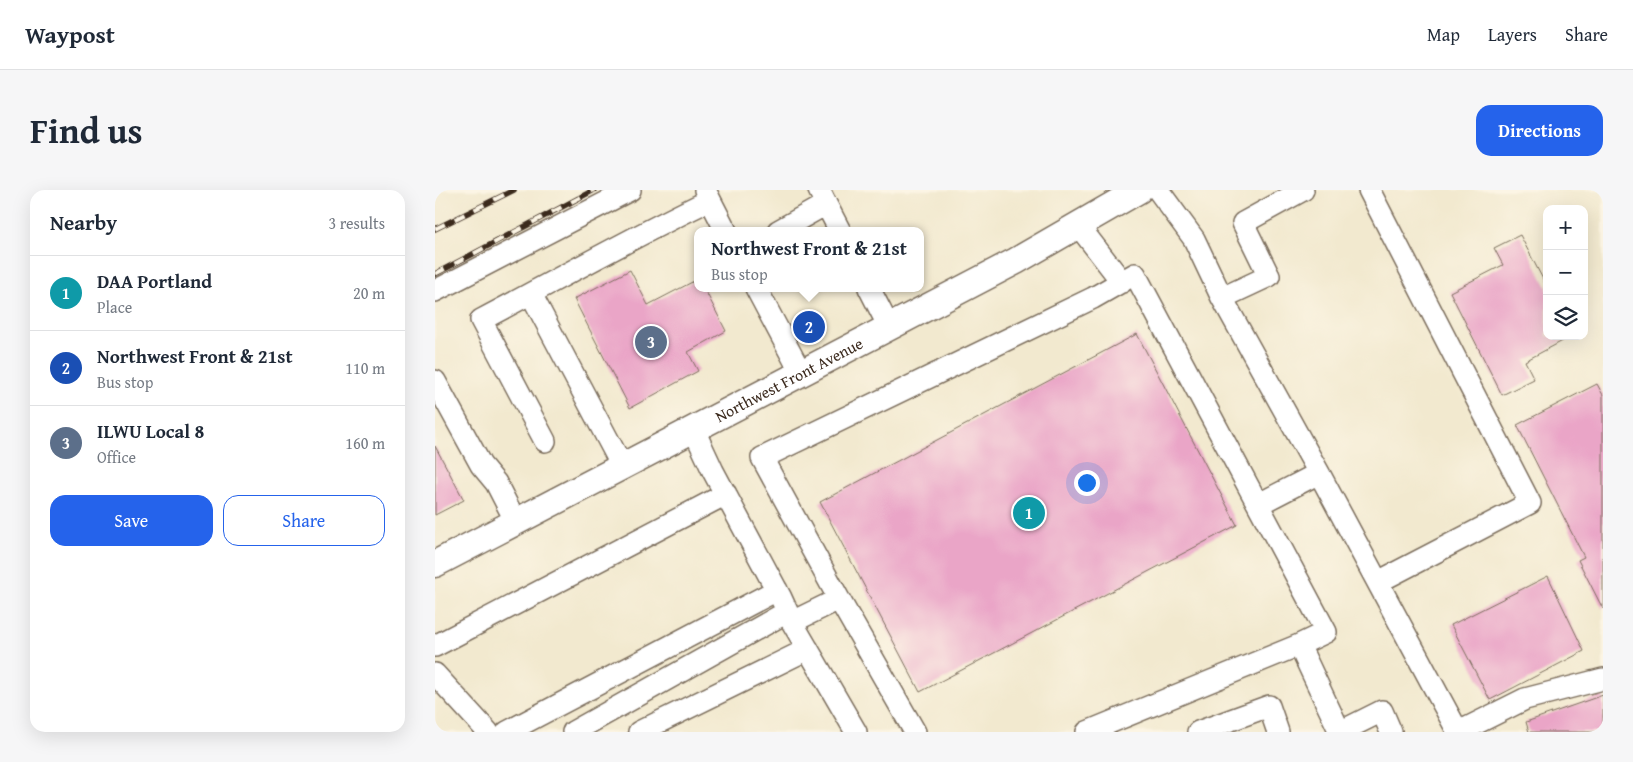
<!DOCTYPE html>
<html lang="en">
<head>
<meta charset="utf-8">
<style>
	body { margin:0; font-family:"Gentium Book Plus",serif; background:#f6f6f7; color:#1f2937 }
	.controls { position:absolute; right:15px; top:15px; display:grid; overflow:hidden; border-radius:10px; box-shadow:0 5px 20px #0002 }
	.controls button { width:45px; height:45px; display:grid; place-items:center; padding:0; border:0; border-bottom:1px solid #e0e1e3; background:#fff; color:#1f2937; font:25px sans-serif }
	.you { position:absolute; left:651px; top:292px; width:18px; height:18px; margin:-12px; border:4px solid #fff; border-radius:50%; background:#1a73e8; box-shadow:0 0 0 8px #1a73e833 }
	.badge { display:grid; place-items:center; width:32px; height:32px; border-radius:50%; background:#2563eb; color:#fff; font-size:16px; font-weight:700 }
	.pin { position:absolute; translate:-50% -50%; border:2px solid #fff; box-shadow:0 1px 5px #0006 }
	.popup { position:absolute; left:259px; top:37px; width:230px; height:65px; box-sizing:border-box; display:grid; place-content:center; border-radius:10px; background:#fff; filter:drop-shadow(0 1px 4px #0005); font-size:16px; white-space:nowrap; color:#747a83 }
	.popup b { font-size:19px; color:#1f2937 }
	.popup::after { content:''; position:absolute; left:50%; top:100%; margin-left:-10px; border:10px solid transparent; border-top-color:#fff }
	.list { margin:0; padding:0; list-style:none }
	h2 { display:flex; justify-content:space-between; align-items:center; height:65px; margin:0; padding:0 20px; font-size:21px }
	h2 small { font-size:16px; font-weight:400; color:#747a83 }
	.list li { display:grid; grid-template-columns:32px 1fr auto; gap:15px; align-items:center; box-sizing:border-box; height:75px; padding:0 20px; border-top:1px solid #e0e1e3 }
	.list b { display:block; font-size:19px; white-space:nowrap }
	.list p { margin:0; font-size:16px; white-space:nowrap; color:#747a83 }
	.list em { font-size:16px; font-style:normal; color:#747a83 }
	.actions { display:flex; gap:10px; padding:15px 20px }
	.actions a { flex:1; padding:11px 0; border:1px solid #2563eb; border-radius:15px; text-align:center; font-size:18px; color:#2563eb }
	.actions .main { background:#2563eb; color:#fff }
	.icon { flex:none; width:28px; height:28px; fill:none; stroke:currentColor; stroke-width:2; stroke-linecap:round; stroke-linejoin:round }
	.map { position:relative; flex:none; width:1168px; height:542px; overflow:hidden; border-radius:15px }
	header { display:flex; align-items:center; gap:30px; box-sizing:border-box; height:70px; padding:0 25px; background:#fff; border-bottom:1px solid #e0e1e3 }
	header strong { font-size:24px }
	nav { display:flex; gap:28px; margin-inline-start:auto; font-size:18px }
	.intro { display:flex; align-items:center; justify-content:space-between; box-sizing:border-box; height:120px; padding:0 30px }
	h1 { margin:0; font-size:35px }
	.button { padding:12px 22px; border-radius:15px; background:#2563eb; color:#fff; font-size:18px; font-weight:700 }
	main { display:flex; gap:30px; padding:0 30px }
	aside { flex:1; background:#fff; border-radius:15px; box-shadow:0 5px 20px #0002 }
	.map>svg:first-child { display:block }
	.building { fill:#eaa5c7 }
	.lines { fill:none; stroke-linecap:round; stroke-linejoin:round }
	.minor-casing { stroke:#7b6d5c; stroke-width:24 }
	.major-casing { stroke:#7b6d5c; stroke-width:29 }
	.minor { stroke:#fff; stroke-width:21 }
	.major { stroke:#fff; stroke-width:26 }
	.rail-casing { stroke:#3b2a1e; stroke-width:5.5 }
	.rail { stroke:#fcf5e5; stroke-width:4; stroke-dasharray:11; stroke-linecap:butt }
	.labels { text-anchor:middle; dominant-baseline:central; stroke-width:4.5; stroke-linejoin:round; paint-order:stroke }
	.street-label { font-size:16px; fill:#3b2a1e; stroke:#fcf5e5 }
</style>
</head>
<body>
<header>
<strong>Waypost</strong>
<nav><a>Map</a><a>Layers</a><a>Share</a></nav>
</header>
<div class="intro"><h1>Find us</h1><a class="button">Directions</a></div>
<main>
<aside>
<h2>Nearby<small>3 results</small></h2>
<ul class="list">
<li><span class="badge" style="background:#0f9aa8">1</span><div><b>DAA Portland</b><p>Place</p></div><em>20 m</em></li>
<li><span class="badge" style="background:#1a4fb4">2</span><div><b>Northwest Front &amp; 21st</b><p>Bus stop</p></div><em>110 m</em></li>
<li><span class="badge" style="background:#5c6f8a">3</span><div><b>ILWU Local 8</b><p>Office</p></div><em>160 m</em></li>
</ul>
<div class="actions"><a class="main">Save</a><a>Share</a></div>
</aside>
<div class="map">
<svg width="1168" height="542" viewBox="0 0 1168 542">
	<rect width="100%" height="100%" fill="#fcf5e5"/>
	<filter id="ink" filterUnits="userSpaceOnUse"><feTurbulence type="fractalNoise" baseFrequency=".02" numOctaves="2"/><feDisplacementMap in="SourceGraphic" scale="10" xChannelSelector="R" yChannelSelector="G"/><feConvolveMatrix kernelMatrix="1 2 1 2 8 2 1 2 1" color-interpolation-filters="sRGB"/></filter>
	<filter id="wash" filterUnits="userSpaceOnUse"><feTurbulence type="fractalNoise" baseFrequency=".0096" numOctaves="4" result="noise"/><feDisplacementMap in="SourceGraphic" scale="20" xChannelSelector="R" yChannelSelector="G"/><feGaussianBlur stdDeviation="1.12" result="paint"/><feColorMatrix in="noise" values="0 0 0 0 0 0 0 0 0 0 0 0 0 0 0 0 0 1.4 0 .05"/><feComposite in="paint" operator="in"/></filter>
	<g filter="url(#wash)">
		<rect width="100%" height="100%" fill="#f2e9cf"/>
		<g id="blocks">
			<path class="building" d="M 1085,45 L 1112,97 L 1112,146 L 1137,146 L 1090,171 L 1099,189 L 1067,205 L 1015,102 L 1068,75 L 1059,58 Z
				M 195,80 L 213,115 L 263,89 L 263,98 L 269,98 L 291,141 L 253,162 L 263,181 L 195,218 L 139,109 Z
				M 702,144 L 802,335 L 485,502 L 385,312 Z
				M 1162,194 L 1168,205 L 1168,419 L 1143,370 L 1149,367 L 1082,235 Z
				M 0,256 L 29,310 L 0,325 Z
				M 1113,386 L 1149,461 L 1055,510 L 1016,435 Z
				M 1168,505 L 1168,542 L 1094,542 L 1091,532 Z"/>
		</g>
	</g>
	<g filter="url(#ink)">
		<use href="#blocks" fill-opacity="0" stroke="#7b6d5c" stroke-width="1"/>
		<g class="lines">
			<defs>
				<path id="minor" d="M 270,0 L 291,41
					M 723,0 L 759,49 L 787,108 L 884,283 L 1023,542
					M 934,0 L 1095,313 L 943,392
					M 391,14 L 405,41
					M 643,35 L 687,92
					M 343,41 L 391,14 L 384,0
					M 321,98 L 366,183
					M 434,98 L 454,137
					M 0,101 L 195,0
					M 96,104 L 187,276
					M 787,108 L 834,86 L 808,33 L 868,0
					M 0,191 L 46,275 L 61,293 L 81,332
					M 258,238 L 278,281 L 346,408 L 357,432 L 421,542
					M 110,251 L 46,130 C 122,90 197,47 275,10
					M 824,314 L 884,283
					M 404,409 L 480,542
					M 357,432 L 404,409 L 327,268 L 658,108 L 700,84 L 891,442 L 864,455 L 652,542
					M 864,455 L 905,542
					M 0,456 L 291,304
					M 0,484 L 53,542
					M 72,542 L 342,400
					M 138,542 L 352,422
					M 204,542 L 373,459
					M 763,542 L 834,516 L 843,542
					M 905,542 L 947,521 L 956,542
					M 1024,542 L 1090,509 L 1168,489"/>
				<g id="major">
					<path id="s1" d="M 0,374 L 581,71 L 704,0"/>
				</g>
			</defs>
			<use href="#minor" class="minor-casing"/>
			<use href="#major" class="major-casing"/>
			<use href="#minor" class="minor"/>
			<use href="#major" class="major"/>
			<defs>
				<path id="rail" d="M 0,39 L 79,0
					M 0,84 L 159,0"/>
			</defs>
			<use href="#rail" class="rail-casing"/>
			<use href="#rail" class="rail"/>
		</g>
	</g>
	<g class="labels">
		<g class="street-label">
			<text stroke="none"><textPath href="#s1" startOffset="399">Northwest Front Avenue</textPath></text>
		</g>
	</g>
</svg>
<div class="controls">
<button>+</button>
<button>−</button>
<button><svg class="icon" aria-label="layers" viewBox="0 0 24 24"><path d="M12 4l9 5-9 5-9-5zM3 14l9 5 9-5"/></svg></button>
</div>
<div class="you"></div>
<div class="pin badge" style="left:594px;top:323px;background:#0f9aa8">1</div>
<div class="pin badge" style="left:374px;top:137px;background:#1a4fb4">2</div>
<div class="popup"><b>Northwest Front &amp; 21st</b>Bus stop</div>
<div class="pin badge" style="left:216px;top:152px;background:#5c6f8a">3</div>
</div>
</main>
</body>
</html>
